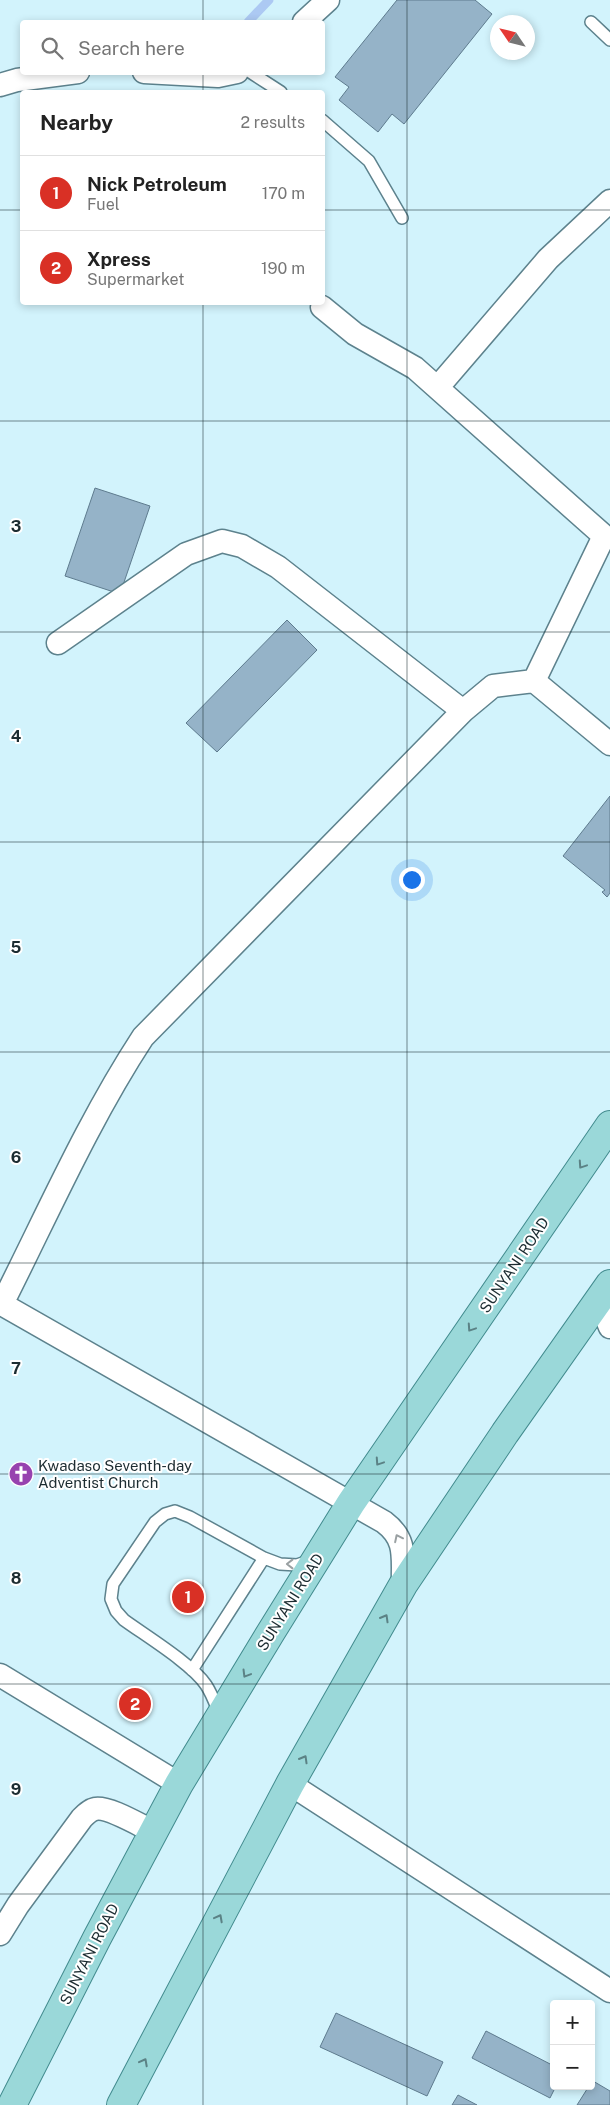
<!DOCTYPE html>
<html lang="en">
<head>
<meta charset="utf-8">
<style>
	body { margin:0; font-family:"Public Sans",sans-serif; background:#f6f6f6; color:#222 }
	.controls { position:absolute; right:15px; bottom:15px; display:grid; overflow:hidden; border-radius:5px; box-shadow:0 2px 8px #0003 }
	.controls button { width:45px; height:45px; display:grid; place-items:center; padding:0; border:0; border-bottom:1px solid #e0e0e0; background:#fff; color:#222; font:25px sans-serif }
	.compass { position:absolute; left:490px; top:15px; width:45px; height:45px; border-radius:50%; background:#fff; box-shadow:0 2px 8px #0003; rotate:305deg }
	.you { position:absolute; left:411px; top:879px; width:18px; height:18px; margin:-12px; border:4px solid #fff; border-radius:50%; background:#1a73e8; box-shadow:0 0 0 8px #1a73e833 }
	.badge { display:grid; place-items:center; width:32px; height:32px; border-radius:50%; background:#d93025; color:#fff; font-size:16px; font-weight:700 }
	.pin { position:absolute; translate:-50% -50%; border:2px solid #fff; box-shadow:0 1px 5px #0006 }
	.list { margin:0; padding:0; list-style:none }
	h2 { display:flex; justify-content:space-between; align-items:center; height:65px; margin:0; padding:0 20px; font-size:21px }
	h2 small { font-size:16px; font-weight:400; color:#767676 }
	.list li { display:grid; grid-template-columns:32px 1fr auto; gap:15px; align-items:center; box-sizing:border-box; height:75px; padding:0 20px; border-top:1px solid #e0e0e0 }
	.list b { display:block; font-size:19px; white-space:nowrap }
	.list p { margin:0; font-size:16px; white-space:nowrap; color:#767676 }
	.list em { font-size:16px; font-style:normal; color:#767676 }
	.icon { flex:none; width:28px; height:28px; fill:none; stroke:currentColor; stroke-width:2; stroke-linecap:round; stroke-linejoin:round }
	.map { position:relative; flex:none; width:610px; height:2105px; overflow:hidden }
	.search { position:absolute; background:#fff; box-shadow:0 2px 8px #0003; left:20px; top:20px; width:305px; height:55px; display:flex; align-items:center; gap:12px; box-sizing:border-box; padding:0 18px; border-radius:5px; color:#767676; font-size:19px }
	.panel { position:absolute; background:#fff; box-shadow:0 2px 8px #0003; left:20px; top:90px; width:305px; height:215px; border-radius:5px }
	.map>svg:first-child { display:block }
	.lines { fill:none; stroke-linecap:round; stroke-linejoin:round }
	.stream { stroke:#acc9f3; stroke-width:9 }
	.building { fill:#95b3c8; stroke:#5e7b8e }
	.lane-casing { stroke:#5d828d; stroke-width:14 }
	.street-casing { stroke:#5d828d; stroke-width:25 }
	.primary-casing { stroke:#428b8e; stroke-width:30 }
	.lane { stroke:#fff; stroke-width:11 }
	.street { stroke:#fff; stroke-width:22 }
	.primary { stroke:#9ad8d9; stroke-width:28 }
	.oneway { stroke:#5b8285 }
	.oneway2 { stroke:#99a0a2 }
	.grid { fill:none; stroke:#1c2c31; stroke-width:1; stroke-opacity:0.55 }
	.labels { text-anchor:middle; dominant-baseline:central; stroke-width:4; stroke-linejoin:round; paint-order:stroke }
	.street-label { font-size:15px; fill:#1c2c31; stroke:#fff }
	.poi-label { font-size:15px; fill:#1c2c31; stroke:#fff; text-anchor:start }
	.grid-label { font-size:16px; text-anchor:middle; font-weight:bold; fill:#1c2c31; stroke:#fff; stroke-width:4; stroke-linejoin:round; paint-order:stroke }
</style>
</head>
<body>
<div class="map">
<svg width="610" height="2105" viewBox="0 0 610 2105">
	<rect width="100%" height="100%" fill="#d2f3fc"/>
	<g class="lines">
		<path class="stream" d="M 248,22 L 269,0"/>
	</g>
	<path class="building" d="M 397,0 L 475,0 L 492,14 L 404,124 L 392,114 L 378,132 L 339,100 L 349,87 L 335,77 Z
		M 95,488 L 150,506 L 120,594 L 65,576 Z
		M 287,620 L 317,650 L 217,752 L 186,723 Z
		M 610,796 L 610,893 L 607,897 L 602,892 L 605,890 L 563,856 Z
		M 336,2013 L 443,2062 L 427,2096 L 320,2047 Z
		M 486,2031 L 554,2066 L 554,2086 L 556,2086 L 550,2098 L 472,2058 Z
		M 593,2081 L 610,2091 L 610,2105 L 577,2105 L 589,2086 L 591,2086 Z
		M 458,2095 L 477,2105 L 452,2105 Z"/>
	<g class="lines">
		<defs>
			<path id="lane" d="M 591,22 L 610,40
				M 250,72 L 281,92
				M 322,120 L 369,161 L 402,218
				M 192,1670 L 264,1558
				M 219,1713 C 215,1703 212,1694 206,1685 C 192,1664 146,1636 124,1620 L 116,1611 L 111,1599 L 113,1584 L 155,1522 L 165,1514 L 175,1511 L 190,1517 L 264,1558 L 280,1564 L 297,1565 L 311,1560"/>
			<path id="street" d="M 304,22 L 328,0
				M 144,72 L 218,76 L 237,72
				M 0,85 L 17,80 L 78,72
				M 322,307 L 355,334 L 415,368 L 604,536 L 534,681
				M 438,387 L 548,259 L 610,201
				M 58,643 L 186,554 L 222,541 L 242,546 L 278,567 L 463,711
				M 599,1300 L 610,1327
				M 0,1303 L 384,1522 C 408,1540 402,1559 403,1585
				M 2,1304 C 47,1215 88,1121 143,1037 L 463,711 L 493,686 L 534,681 L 610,744
				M 0,1675 L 179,1784
				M 290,1784 L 610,1991
				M 0,1934 L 18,1905 L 82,1818 C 86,1814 90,1810 95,1809 C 108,1806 141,1826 154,1832"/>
			<path id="primary" d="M 12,2105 L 97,1938 L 179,1784 L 271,1632 L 351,1503 L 610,1125
				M 121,2105 L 290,1784 L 403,1585 L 505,1433 L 610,1284"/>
		</defs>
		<use href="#lane" class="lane-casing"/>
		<use href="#street" class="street-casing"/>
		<use href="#primary" class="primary-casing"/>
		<use href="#lane" class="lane"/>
		<use href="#street" class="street"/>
		<use href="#primary" class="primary"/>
	</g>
	<defs><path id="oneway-chevron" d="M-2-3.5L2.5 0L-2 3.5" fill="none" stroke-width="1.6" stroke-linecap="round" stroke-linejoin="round" transform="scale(1.25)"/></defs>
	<g class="oneway">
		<use href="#oneway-chevron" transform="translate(582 1165) rotate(124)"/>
		<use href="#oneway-chevron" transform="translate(471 1328) rotate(124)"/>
		<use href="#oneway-chevron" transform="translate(379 1462) rotate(124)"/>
		<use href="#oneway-chevron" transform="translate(385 1618) rotate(-60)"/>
		<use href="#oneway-chevron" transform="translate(246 1674) rotate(121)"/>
		<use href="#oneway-chevron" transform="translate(304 1759) rotate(-60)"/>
		<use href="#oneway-chevron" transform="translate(219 1918) rotate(-62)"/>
		<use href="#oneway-chevron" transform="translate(144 2062) rotate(-62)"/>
	</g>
	<g class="oneway2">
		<use href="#oneway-chevron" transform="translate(398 1538) rotate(-116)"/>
		<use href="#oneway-chevron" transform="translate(290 1564) rotate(180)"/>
	</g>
	<path class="grid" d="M 203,0 L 203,22M 407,0 L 407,2105M 203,72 L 203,92M 0,210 L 22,210M 322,210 L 610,210M 203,302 L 203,2105M 0,421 L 610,421M 0,632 L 610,632M 0,842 L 610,842M 0,1052 L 610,1052M 0,1263 L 610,1263M 0,1474 L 610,1474M 0,1684 L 610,1684M 0,1894 L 610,1894"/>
	<defs>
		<symbol id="church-disc" viewBox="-11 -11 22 22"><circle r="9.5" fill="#9742af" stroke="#fff"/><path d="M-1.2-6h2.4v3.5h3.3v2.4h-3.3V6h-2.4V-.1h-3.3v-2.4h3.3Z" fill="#fff"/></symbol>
	</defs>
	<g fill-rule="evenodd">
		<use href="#church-disc" x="7" y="1460" width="28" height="28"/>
	</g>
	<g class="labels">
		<g class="street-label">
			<text transform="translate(514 1265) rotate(-56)">SUNYANI ROAD</text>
			<text transform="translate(290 1602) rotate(-58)">SUNYANI ROAD</text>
			<text transform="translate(89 1954) rotate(-63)">SUNYANI ROAD</text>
		</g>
		<g class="poi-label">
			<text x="38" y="1465">Kwadaso Seventh-day<tspan x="38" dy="17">Adventist Church</tspan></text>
		</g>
	</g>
	<g class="grid-label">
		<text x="16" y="532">3</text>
		<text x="16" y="742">4</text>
		<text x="16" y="953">5</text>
		<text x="16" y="1163">6</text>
		<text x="16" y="1374">7</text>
		<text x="16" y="1584">8</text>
		<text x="16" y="1795">9</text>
	</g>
</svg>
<div class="controls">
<button>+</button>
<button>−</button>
</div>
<svg class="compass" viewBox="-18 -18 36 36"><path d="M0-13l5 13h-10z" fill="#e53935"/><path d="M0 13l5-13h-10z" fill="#767676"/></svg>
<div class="you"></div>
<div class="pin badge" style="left:188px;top:1597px">1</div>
<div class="pin badge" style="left:135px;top:1704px">2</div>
<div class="search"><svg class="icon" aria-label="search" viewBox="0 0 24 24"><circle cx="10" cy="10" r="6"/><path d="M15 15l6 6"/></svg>Search here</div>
<section class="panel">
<h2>Nearby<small>2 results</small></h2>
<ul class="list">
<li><span class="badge">1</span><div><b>Nick Petroleum</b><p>Fuel</p></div><em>170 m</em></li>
<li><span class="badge">2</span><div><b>Xpress</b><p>Supermarket</p></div><em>190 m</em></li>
</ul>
</section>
</div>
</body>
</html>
